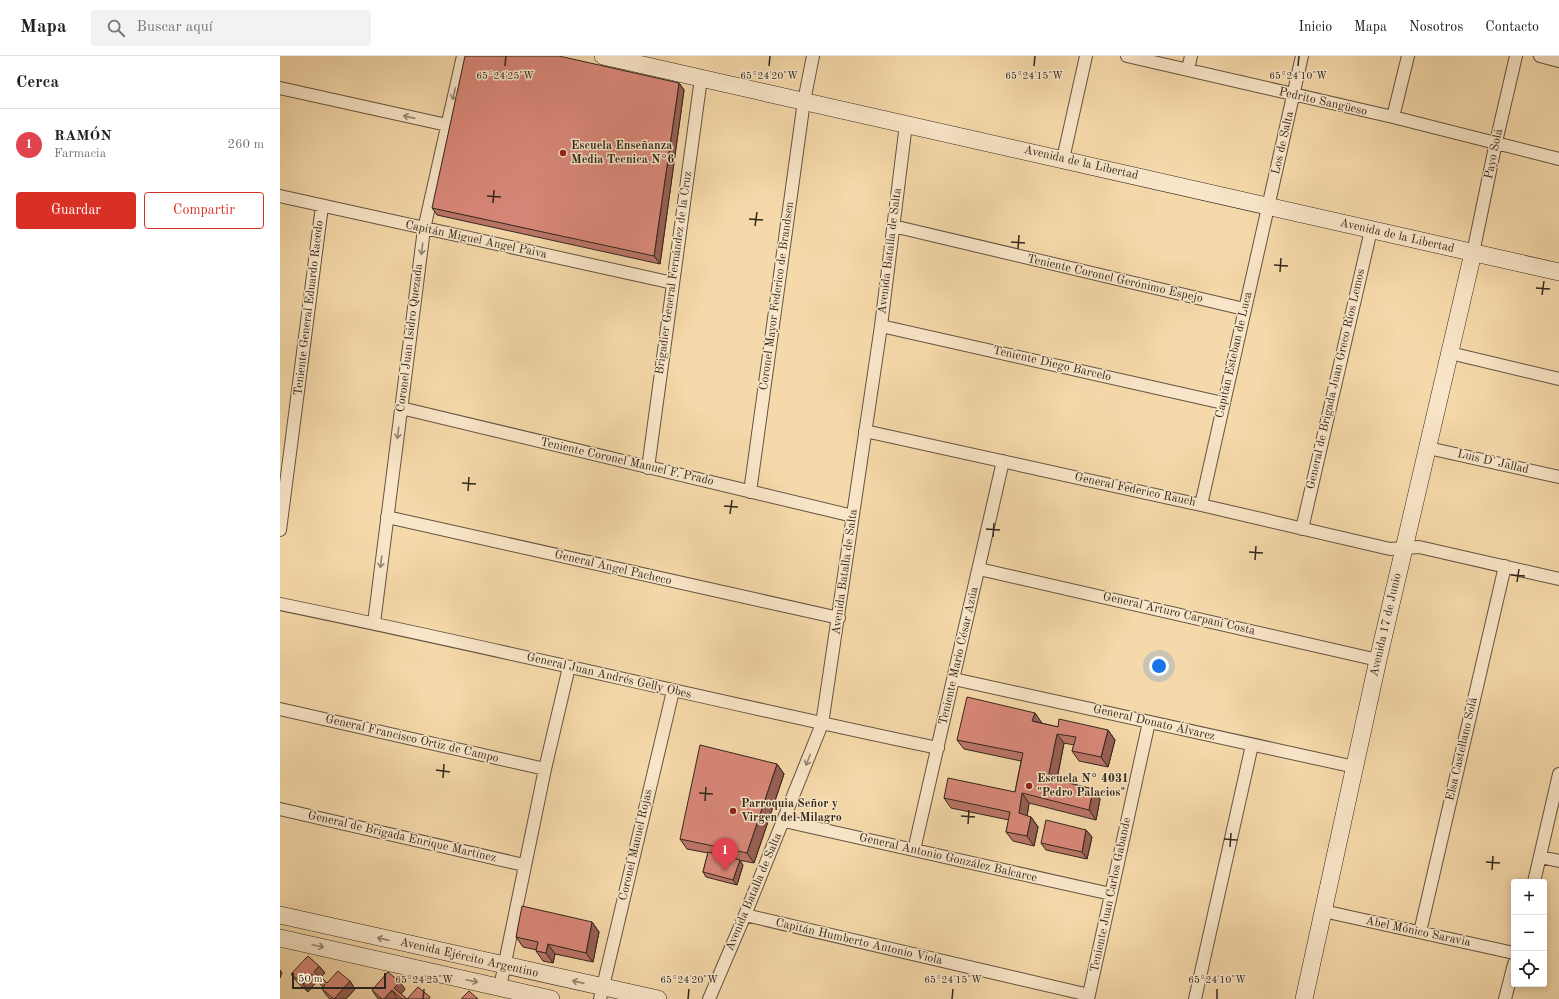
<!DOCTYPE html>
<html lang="es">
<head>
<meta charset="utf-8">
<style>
	body { margin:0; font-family:"Old Standard TT",serif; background:#f2f2f2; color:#202124 }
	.controls { position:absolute; right:12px; bottom:12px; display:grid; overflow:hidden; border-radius:4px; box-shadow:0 2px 10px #0003 }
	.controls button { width:36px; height:36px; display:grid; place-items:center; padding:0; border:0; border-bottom:1px solid #e0e0e0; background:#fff; color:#202124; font:20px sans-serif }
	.scale { position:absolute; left:12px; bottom:10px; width:94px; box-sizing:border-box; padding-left:4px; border:2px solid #30271c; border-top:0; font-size:11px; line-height:14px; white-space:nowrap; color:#30271c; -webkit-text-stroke:3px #f9e6c8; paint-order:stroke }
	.you { position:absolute; left:879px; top:610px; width:14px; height:14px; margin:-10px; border:3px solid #fff; border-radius:50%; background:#1a73e8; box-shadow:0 0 0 6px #1a73e833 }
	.badge { display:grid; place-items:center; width:26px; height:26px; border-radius:50%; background:#d93025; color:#fff; font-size:13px; font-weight:700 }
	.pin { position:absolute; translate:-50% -33px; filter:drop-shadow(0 1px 2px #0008) }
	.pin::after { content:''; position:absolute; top:21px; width:14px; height:12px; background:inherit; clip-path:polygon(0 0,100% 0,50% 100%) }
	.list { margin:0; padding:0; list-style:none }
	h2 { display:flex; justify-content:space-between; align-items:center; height:52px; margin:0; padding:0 16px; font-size:17px }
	h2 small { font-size:13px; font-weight:400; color:#757577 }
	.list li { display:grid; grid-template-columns:26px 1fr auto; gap:12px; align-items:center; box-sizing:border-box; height:72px; padding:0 16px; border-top:1px solid #e0e0e0 }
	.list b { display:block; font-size:15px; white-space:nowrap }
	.list p { margin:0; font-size:13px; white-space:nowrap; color:#757577 }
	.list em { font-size:13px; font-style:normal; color:#757577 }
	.actions { display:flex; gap:8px; padding:12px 16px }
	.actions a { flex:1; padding:9px 0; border:1px solid #d93025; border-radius:4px; text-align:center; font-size:14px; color:#d93025 }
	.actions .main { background:#d93025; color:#fff }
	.icon { flex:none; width:22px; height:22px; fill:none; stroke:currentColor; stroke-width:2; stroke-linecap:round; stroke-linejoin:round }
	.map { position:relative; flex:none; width:1279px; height:943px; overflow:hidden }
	header { display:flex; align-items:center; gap:24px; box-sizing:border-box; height:56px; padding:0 20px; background:#fff; border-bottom:1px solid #e0e0e0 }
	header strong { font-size:19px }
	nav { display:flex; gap:22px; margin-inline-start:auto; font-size:14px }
	.search { width:280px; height:36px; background:#f2f2f2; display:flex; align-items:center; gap:10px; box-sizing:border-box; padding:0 14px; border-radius:4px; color:#757577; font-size:15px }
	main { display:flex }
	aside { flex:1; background:#fff }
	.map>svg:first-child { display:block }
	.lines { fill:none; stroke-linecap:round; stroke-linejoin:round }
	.street-casing { stroke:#625440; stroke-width:14 }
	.secondary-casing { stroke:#30271c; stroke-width:18 }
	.street { stroke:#f9e6c8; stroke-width:12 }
	.secondary { stroke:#f9e6c8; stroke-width:17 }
	.wall { fill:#bb7568; stroke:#30271c }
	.shaded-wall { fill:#985f55; stroke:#30271c }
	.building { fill:#d98879; stroke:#30271c }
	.oneway { stroke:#948672 }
	.ticks { fill:none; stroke:#30271c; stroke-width:1.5 }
	.poi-dot { fill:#8f2418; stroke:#f9e6c8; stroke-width:1.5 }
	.labels { text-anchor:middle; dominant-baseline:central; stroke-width:3; stroke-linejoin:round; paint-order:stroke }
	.street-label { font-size:12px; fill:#30271c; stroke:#f9e6c8 }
	.poi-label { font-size:12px; font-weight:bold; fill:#30271c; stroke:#f9e6c8; text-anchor:start }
	.ticks-label { font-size:10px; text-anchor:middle; fill:#30271c; stroke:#f9e6c8; stroke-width:3; stroke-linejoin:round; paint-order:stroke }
</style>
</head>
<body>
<header>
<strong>Mapa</strong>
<div class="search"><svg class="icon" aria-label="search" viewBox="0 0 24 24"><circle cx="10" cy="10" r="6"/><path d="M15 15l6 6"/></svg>Buscar aquí</div>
<nav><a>Inicio</a><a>Mapa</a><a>Nosotros</a><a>Contacto</a></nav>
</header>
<main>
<aside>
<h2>Cerca<small></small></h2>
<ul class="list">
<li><span class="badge" style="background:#e0444e">1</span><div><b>RAMÓN</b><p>Farmacia</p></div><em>260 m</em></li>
</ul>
<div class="actions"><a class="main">Guardar</a><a>Compartir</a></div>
</aside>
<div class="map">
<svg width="1279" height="943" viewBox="0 0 1279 943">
	<rect width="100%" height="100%" fill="#f6d9aa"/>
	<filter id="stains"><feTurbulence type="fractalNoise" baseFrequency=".005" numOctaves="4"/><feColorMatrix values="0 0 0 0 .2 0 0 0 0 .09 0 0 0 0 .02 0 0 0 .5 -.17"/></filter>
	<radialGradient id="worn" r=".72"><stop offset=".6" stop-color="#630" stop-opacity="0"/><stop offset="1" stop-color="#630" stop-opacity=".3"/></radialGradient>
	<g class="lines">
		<defs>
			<path id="street" d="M 847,0 L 1113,61 L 1279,103
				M 1260,0 L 1279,5
				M 908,13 L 911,0
				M 0,32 L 167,69
				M 1113,61 L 1128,0
				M 783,103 L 806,0
				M 0,140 L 393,227
				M 613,170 L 964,253
				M 1193,197 L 1216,86 L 1236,0
				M 601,270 L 943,347
				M 1170,297 L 1279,323
				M 121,352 L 573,460
				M 585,375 L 921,449 L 1110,493 L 1139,491 L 1279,523
				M 1148,392 L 1279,421
				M 368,412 L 421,22
				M 470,436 L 524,45 L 533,0
				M 921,449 L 1022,0
				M 107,461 L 559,562
				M 1022,473 L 1091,174
				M 0,474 L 42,150
				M 699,513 L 1098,604
				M 0,548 C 220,593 438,646 658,692
				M 94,567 L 144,173 L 183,0
				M 674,623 L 1075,711
				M 0,653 L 265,713
				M 0,753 L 244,809
				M 504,765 L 831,838
				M 634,794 L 723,405
				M 1260,801 L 1279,805
				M 1254,826 L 1279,718
				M 1043,855 L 1234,897
				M 465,859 L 809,939
				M 1140,876 L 1225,510
				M 220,931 L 265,713 L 289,611
				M 320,943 L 393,635
				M 429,943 L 465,859 L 542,668 L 601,270 L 626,68
				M 808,943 L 869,666
				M 915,943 L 972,689
				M 1225,943 L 1234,908"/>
			<path id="secondary" d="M 323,0 L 1279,216
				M 0,859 L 378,943
				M 0,882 L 271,943
				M 1024,943 L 1098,604 L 1193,197"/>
		</defs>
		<use href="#street" class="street-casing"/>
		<use href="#secondary" class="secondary-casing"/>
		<use href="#street" class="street"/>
		<use href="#secondary" class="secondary"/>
	</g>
	<path class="wall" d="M 399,27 L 404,34 L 380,208 L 157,159 L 152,152 Z
		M 755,657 L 761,667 L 778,671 L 828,674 L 835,684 L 828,711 L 799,705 L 792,695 L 794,689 L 784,687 L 777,724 L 813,733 L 820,743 L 816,764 L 749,747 L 747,760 L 751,761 L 758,771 L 754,790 L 733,785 L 726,776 L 729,764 L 671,752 L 664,742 L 735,736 L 741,705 L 684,693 L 677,684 Z
		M 497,708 L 504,718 L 474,807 L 453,803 L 463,809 L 457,829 L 426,821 L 423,816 L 428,797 L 407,793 L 400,783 Z
		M 806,774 L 812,781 L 807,803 L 766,794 L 761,787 Z
		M 312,866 L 319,876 L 313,906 L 275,898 L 273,907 L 263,905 L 256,895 L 257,894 L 243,891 L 236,881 Z
		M 39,910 L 45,917 L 41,921 L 47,927 L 70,925 L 75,933 L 66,943 L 50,943 L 47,940 L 42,933 L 43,931 L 37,925 L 28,936 L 17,926 L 11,918 Z
		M 125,933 L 121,938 L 127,943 L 119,943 L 117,942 L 116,943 L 98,943 L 92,934 Z"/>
	<path class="shaded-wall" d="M 399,27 L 404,34 L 380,208 L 374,200 Z
		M 755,657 L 762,667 L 752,665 Z
		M 828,674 L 835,684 L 828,711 L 821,701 Z
		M 777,678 L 784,687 L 775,732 L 768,722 Z
		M 497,708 L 504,718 L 474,807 L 467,797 Z
		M 813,733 L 820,743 L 816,764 L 809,754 Z
		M 742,737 L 749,747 L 746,767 L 739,757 Z
		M 751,761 L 758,771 L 754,790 L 747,780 Z
		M 806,774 L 812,781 L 807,803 L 802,796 Z
		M 460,804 L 463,809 L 457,829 L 453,824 Z
		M 312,866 L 319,876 L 313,906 L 306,897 Z
		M 268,888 L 275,898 L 273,907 L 266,897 Z
		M 39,910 L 45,917 L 39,923 L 34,916 Z
		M 0,914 L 2,917 L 0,922 Z
		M 32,918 L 37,925 L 28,936 L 23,928 Z
		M 70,925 L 75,933 L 66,943 L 54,943 Z
		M 120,926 L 125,933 L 120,939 L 114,932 Z
		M 112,934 L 117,942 L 116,943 L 104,943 Z"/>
	<path class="building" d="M 185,0 L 279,0 L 399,27 L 374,200 L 152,152 Z
		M 687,641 L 755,657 L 752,665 L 778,671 L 779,663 L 828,674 L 821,701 L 792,695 L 796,681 L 777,678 L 768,722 L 813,733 L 809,754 L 742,737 L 739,757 L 751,761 L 747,780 L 726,776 L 730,756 L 664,742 L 668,722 L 735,736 L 743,697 L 677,684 Z
		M 420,689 L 497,708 L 467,797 L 400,783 Z
		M 766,764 L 806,774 L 802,796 L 761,787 Z
		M 428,796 L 460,804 L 453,824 L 423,816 Z
		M 242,850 L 312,866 L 306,897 L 268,888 L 266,897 L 256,895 L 258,886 L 236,881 Z
		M 28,900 L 39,910 L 34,916 L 47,927 L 58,915 L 70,925 L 54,943 L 42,933 L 45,929 L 32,918 L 23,928 L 11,918 Z
		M 108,916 L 120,926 L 114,932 L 127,943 L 122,943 L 112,934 L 104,943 L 102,943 L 92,934 Z
		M 138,931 L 150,941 L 149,943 L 127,943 Z
		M 189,935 L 198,943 L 181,943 Z"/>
	<defs><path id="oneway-shaft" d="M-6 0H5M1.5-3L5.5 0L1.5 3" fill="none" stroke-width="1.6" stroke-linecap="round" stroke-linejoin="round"/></defs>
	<g class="oneway">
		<use href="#oneway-shaft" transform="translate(174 38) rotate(103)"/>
		<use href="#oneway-shaft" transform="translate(129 61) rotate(-167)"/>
		<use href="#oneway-shaft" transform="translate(142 193) rotate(97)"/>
		<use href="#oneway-shaft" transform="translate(118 377) rotate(97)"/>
		<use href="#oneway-shaft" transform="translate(101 506) rotate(97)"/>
		<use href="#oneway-shaft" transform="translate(528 704) rotate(112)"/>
		<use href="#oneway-shaft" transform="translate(103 883) rotate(-167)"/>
		<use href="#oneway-shaft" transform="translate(38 890) rotate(12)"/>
		<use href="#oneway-shaft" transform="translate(192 925) rotate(12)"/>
		<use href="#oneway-shaft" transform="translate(298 926) rotate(-167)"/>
	</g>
	<path class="ticks" d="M 225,10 L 226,0M 489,10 L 490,0M 754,10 L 755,0M 1018,10 L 1019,0M 207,140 L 221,141M 213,147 L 214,134M 469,163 L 483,164M 475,170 L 477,156M 731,186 L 745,187M 738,193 L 739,179M 994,209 L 1008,210M 1000,216 L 1001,202M 1256,232 L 1270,233M 1262,239 L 1264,225M 182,427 L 196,428M 188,435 L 189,421M 444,450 L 458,451M 450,458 L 452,444M 706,473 L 720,474M 713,481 L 714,467M 969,496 L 983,497M 975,504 L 976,490M 1231,519 L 1245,520M 1237,526 L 1239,513M 156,714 L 170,716M 163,722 L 164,708M 419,737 L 433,738M 425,745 L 426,731M 681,760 L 695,761M 688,768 L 689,754M 944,783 L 957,784M 950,791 L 951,777M 1206,806 L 1220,807M 1212,814 L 1213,800M 143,943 L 144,933M 408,943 L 409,933M 672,943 L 673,933M 937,943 L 937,933"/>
	<g class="poi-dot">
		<circle cx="283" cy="97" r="4"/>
		<circle cx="749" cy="730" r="4"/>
		<circle cx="453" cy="755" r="4"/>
	</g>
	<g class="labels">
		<g class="street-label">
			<text transform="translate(1043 46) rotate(13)">Pedrito Sangüeso</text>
			<text transform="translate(1003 87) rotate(-77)">Los de Salta</text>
			<text transform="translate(1214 98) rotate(-78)">Payo Solá</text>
			<text transform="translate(801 107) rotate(13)">Avenida de la Libertad</text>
			<text transform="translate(1117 180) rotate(13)">Avenida de la Libertad</text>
			<text transform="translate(196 184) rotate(12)">Capitán Miguel Ángel Paiva</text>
			<text transform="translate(610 195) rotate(-83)">Avenida Batalla de Salta</text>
			<text transform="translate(394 217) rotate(-82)">Brigadier General Fernández de la Cruz</text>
			<text transform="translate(835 223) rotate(13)">Teniente Coronel Gerónimo Espejo</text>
			<text transform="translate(497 240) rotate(-82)">Coronel Mayor Federico de Brandsen</text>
			<text transform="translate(29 252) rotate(-83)">Teniente General Eduardo Racedo</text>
			<text transform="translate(130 282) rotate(-83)">Coronel Juan Isidro Quezada</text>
			<text transform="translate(954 299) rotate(-77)">Capitán Esteban de Luca</text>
			<text transform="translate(772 308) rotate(13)">Teniente Diego Barcelo</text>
			<text transform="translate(1056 323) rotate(-77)">General de Brigada Juan Greco Ríos Lemos</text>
			<text transform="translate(347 406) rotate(13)">Teniente Coronel Manuel F. Prado</text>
			<text transform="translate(1213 406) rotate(13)">Luis D' Jallad</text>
			<text transform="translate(855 434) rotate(12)">General Federico Rauch</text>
			<text transform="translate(333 512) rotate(13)">General Ángel Pacheco</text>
			<text transform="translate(565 516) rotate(-82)">Avenida Batalla de Salta</text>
			<text transform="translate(899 558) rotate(13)">General Arturo Carpani Costa</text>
			<text transform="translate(1106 569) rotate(-77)">Avenida 17 de Junio</text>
			<text transform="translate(679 600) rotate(-77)">Teniente Mario César Azúa</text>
			<text transform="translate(329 620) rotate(13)">General Juan Andrés Gelly Obes</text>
			<text transform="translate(874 667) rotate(13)">General Donato Álvarez</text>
			<text transform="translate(132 683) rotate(13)">General Francisco Ortiz de Campo</text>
			<text transform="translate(1182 693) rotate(-77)">Elsa Castellano Solá</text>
			<text transform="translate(122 781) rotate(13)">General de Brigada Enrique Martínez</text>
			<text transform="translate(356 789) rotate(-77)">Coronel Manuel Rojas</text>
			<text transform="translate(668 802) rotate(13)">General Antonio González Balcarce</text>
			<text transform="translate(474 836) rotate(-67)">Avenida Batalla de Salta</text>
			<text transform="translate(831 839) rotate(-78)">Teniente Juan Carlos Gabande</text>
			<text transform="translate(1138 876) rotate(12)">Abel Mónico Saravia</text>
			<text transform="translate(579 886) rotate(13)">Capitán Humberto Antonio Viola</text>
			<text transform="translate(189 902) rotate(13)">Avenida Ejército Argentino</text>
		</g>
		<g class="poi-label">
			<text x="291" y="90">Escuela Enseñanza<tspan x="291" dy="14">Media Tecnica N°6</tspan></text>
			<text x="757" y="723">Escuela N° 4031<tspan x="757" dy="14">"Pedro Palacios"</tspan></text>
			<text x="461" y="748">Parroquia Señor y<tspan x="461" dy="14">Virgen del Milagro</tspan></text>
		</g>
	</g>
	<g class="ticks-label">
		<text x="225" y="23">65°24'25"W</text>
		<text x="489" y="23">65°24'20"W</text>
		<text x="754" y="23">65°24'15"W</text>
		<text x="1018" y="23">65°24'10"W</text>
		<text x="144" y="927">65°24'25"W</text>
		<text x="409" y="927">65°24'20"W</text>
		<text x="673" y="927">65°24'15"W</text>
		<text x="937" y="927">65°24'10"W</text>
	</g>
	<rect width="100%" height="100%" filter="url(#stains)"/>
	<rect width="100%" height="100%" fill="url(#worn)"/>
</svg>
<div class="controls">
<button>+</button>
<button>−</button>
<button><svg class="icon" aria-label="locate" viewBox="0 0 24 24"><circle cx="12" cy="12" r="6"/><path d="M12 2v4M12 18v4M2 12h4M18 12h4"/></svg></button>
</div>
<div class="scale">50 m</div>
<div class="you"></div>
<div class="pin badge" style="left:445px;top:815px;background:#e0444e">1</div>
</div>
</main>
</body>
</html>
